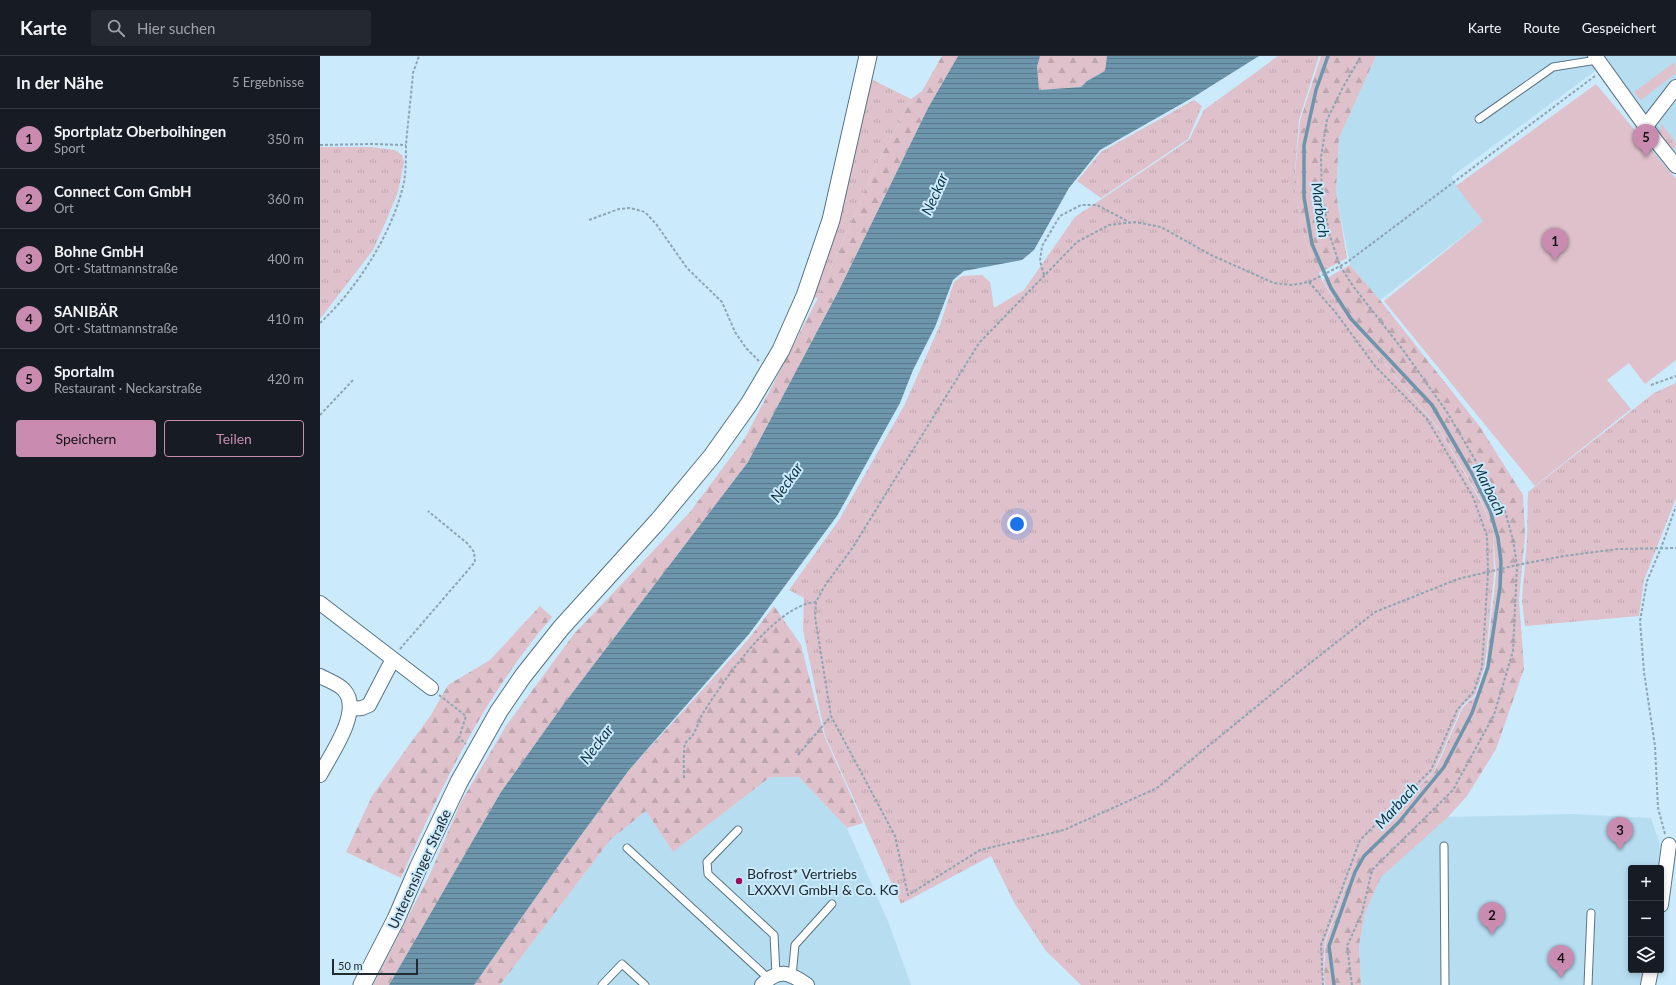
<!DOCTYPE html>
<html lang="de">
<head>
<meta charset="utf-8">
<style>
	body { margin:0; font-family:Lato,sans-serif; background:#242831; color:#f1f3f6 }
	.controls { position:absolute; right:12px; bottom:12px; display:grid; overflow:hidden; border-radius:4px; box-shadow:0 2px 6px #0003 }
	.controls button { width:36px; height:36px; display:grid; place-items:center; padding:0; border:0; border-bottom:1px solid #363941; background:#171b24; color:#f1f3f6; font:20px sans-serif }
	.scale { position:absolute; left:12px; bottom:10px; width:86px; box-sizing:border-box; padding-left:4px; border:2px solid #202b32; border-top:0; font-size:11px; line-height:14px; white-space:nowrap; color:#202b32; -webkit-text-stroke:3px #cbeafc; paint-order:stroke }
	.you { position:absolute; left:697px; top:468px; width:14px; height:14px; margin:-10px; border:3px solid #fff; border-radius:50%; background:#1a73e8; box-shadow:0 0 0 6px #1a73e833 }
	.badge { display:grid; place-items:center; width:26px; height:26px; border-radius:50%; background:#ca8bb0; color:#111; font-size:13px; font-weight:700 }
	.pin { position:absolute; translate:-50% -33px; filter:drop-shadow(0 1px 2px #0008) }
	.pin::after { content:''; position:absolute; top:21px; width:14px; height:12px; background:inherit; clip-path:polygon(0 0,100% 0,50% 100%) }
	.list { margin:0; padding:0; list-style:none }
	h2 { display:flex; justify-content:space-between; align-items:center; height:52px; margin:0; padding:0 16px; font-size:17px }
	h2 small { font-size:13px; font-weight:400; color:#9ea1a6 }
	.list li { display:grid; grid-template-columns:26px 1fr auto; gap:12px; align-items:center; box-sizing:border-box; height:60px; padding:0 16px; border-top:1px solid #363941 }
	.list b { display:block; font-size:15px; white-space:nowrap }
	.list p { margin:0; font-size:13px; white-space:nowrap; color:#9ea1a6 }
	.list em { font-size:13px; font-style:normal; color:#9ea1a6 }
	.actions { display:flex; gap:8px; padding:12px 16px }
	.actions a { flex:1; padding:9px 0; border:1px solid #ca8bb0; border-radius:4px; text-align:center; font-size:14px; color:#ca8bb0 }
	.actions .main { background:#ca8bb0; color:#111 }
	.icon { flex:none; width:22px; height:22px; fill:none; stroke:currentColor; stroke-width:2; stroke-linecap:round; stroke-linejoin:round }
	.map { position:relative; flex:none; width:1356px; height:929px; overflow:hidden }
	header { display:flex; align-items:center; gap:24px; box-sizing:border-box; height:56px; padding:0 20px; background:#171b24; border-bottom:1px solid #363941 }
	header strong { font-size:19px }
	nav { display:flex; gap:22px; margin-inline-start:auto; font-size:14px }
	.search { width:280px; height:36px; background:#242831; display:flex; align-items:center; gap:10px; box-sizing:border-box; padding:0 14px; border-radius:4px; color:#9ea1a6; font-size:15px }
	main { display:flex }
	aside { flex:1; background:#171b24 }
	.map>svg:first-child { display:block }
	.built { fill:#b7ddf1 }
	.grass { fill:url(#grass-tufts) }
	.forest { fill:url(#forest-firs) }
	.garden { fill:#dec1cb }
	.water { fill:url(#water-rules) }
	.lines { fill:none; stroke-linecap:round; stroke-linejoin:round }
	.stream { stroke:#6d96ac; stroke-width:3.5 }
	.service-casing { stroke:#587484; stroke-width:9 }
	.minor-casing { stroke:#587484; stroke-width:16 }
	.tertiary-casing { stroke:#587484; stroke-width:19 }
	.path { stroke:#8da5b3; stroke-width:2; stroke-dasharray:3 2; stroke-linecap:butt }
	.service { stroke:#fff; stroke-width:7 }
	.minor { stroke:#fff; stroke-width:14 }
	.tertiary { stroke:#fff; stroke-width:17 }
	.poi-dot { fill:#9b0c5b; stroke:#cbeafc; stroke-width:1.5 }
	.labels { text-anchor:middle; dominant-baseline:central; stroke-width:4; stroke-linejoin:round; paint-order:stroke }
	.street-label { font-size:14px; fill:#202b32; stroke:#cbeafc }
	.poi-label { font-size:14px; fill:#202b32; stroke:#cbeafc; text-anchor:start }
	.water-label { font-size:15px; font-style:italic; fill:#113546; stroke:#cbeafc }
</style>
</head>
<body>
<header>
<strong>Karte</strong>
<div class="search"><svg class="icon" aria-label="search" viewBox="0 0 24 24"><circle cx="10" cy="10" r="6"/><path d="M15 15l6 6"/></svg>Hier suchen</div>
<nav><a>Karte</a><a>Route</a><a>Gespeichert</a></nav>
</header>
<main>
<aside>
<h2>In der Nähe<small>5 Ergebnisse</small></h2>
<ul class="list">
<li><span class="badge">1</span><div><b>Sportplatz Oberboihingen</b><p>Sport</p></div><em>350 m</em></li>
<li><span class="badge">2</span><div><b>Connect Com GmbH</b><p>Ort</p></div><em>360 m</em></li>
<li><span class="badge">3</span><div><b>Bohne GmbH</b><p>Ort · Stattmannstraße</p></div><em>400 m</em></li>
<li><span class="badge">4</span><div><b>SANIBÄR</b><p>Ort · Stattmannstraße</p></div><em>410 m</em></li>
<li><span class="badge">5</span><div><b>Sportalm</b><p>Restaurant · Neckarstraße</p></div><em>420 m</em></li>
</ul>
<div class="actions"><a class="main">Speichern</a><a>Teilen</a></div>
</aside>
<div class="map">
<svg width="1356" height="929" viewBox="0 0 1356 929">
	<defs>
		<pattern id="grass-tufts" width="24" height="20" patternUnits="userSpaceOnUse"><rect width="24" height="20" fill="#dec1cb"/><path d="M3 7l-1-3M5 7V3M7 7l1-3M15 17l-1-3M17 17v-4M19 17l1-3" fill="none" stroke="#bea6af"/></pattern>
		<pattern id="forest-firs" width="22" height="20" patternUnits="userSpaceOnUse"><rect width="22" height="20" fill="#dec1cb"/><path d="M5 1l3.5 6h-7zM16 11l3.5 6h-7z" fill="#bea6af"/></pattern>
		<pattern id="water-rules" width="6" height="5" patternUnits="userSpaceOnUse"><rect width="6" height="5" fill="#6d96ac"/><path d="M0 2.5h6" fill="none" stroke="#597b8d"/></pattern>
	</defs>
	<rect width="100%" height="100%" fill="#cbeafc"/>
	<path class="built" d="M 1056,0 L 1356,0 L 1356,99 L 1286,7 L 1131,121 L 1163,165 L 1060,244 L 1030,209 L 1016,136 L 1019,82 Z
		M 450,721 L 479,721 L 527,772 L 569,868 L 591,929 L 180,929 L 290,784 L 326,755 L 353,796 Z
		M 1253,758 L 1331,762 L 1340,789 L 1340,812 L 1311,812 L 1311,914 L 1323,914 L 1321,929 L 1041,929 L 1039,889 L 1045,857 L 1061,820 L 1128,761 Z"/>
	<path class="grass" d="M 958,0 L 999,0 L 979,64 L 974,129 L 986,188 L 1002,224 L 1019,252 L 1120,375 L 1161,446 L 1173,474 L 1174,518 L 1165,609 L 1155,639 L 1142,650 L 1114,715 L 1041,788 L 1005,885 L 1003,920 L 1004,929 L 761,929 L 726,895 L 695,848 L 671,800 L 581,848 L 505,679 L 483,574 L 484,542 L 469,534 L 519,464 L 584,350 L 620,269 L 634,226 L 642,220 L 662,219 L 670,226 L 674,252 L 704,234 L 755,161 L 869,84 L 884,54 Z
		M 551,23 L 591,43 L 554,114 L 498,242 L 491,241 Z
		M 874,44 L 882,50 L 868,83 L 781,142 L 757,125 L 781,96 Z
		M 1341,67 L 1356,87 L 1356,90 L 1352,94 L 1340,77 Z
		M 0,91 L 50,91 L 75,94 L 82,99 L 84,106 L 78,136 L 66,165 L 53,194 L 0,263 Z
		M 1356,327 L 1356,442 L 1324,524 L 1319,560 L 1205,570 L 1202,544 L 1207,483 L 1208,436 L 1334,337 Z"/>
	<path class="forest" d="M 622,0 L 638,0 L 608,52 L 519,234 L 428,406 L 243,649 L 181,736 L 69,929 L 53,929 L 109,820 L 141,746 L 186,670 L 254,578 L 370,456 L 425,382 L 498,242 L 554,114 L 591,43 L 602,35 Z
		M 720,0 L 787,0 L 785,15 L 767,25 L 761,31 L 718,34 L 716,11 Z
		M 1001,0 L 1056,0 L 1019,82 L 1016,136 L 1027,202 L 999,217 L 986,188 L 974,129 L 980,65 Z
		M 1030,209 L 1060,244 L 1160,371 L 1203,439 L 1205,480 L 1199,543 L 1204,613 L 1176,693 L 1147,740 L 1128,761 L 1061,821 L 1045,857 L 1039,889 L 1041,929 L 1005,929 L 1004,920 L 1006,885 L 1041,788 L 1115,715 L 1143,651 L 1156,640 L 1166,610 L 1176,519 L 1173,474 L 1162,446 L 1120,374 L 1019,252 L 1003,224 Z
		M 220,550 L 232,561 C 166,637 121,730 81,822 L 26,796 L 52,740 L 111,659 L 128,629 L 170,604 Z
		M 454,550 L 481,589 L 504,679 L 543,767 L 527,772 L 479,721 L 450,721 L 353,796 L 326,755 L 290,784 L 180,929 L 154,929 L 231,820 L 309,714 L 427,585 Z"/>
	<path class="garden" d="M 1355,6 L 1356,17 L 1321,44 L 1314,36 Z
		M 1276,28 L 1356,123 L 1356,304 L 1325,328 L 1309,307 L 1287,324 L 1311,353 L 1215,430 L 1064,245 L 1163,165 L 1136,130 Z"/>
	<path class="water" d="M 638,0 L 720,0 L 717,11 L 719,34 L 761,31 L 767,25 L 785,15 L 787,0 L 939,0 L 872,42 L 780,94 L 749,132 L 714,194 L 702,204 L 644,215 L 633,224 L 615,271 L 593,314 L 580,347 L 517,460 L 429,578 L 309,714 L 231,820 L 154,929 L 69,929 L 181,736 L 243,649 L 428,406 L 519,234 L 608,52 Z"/>
	<g class="lines">
		<path class="stream" d="M 1008,0 L 996,34 L 984,89 L 984,141 L 992,188 L 1011,232 L 1031,263 L 1112,349 L 1151,416 L 1170,454 L 1178,482 L 1181,506 L 1180,531 L 1168,611 L 1152,657 L 1124,711 L 1079,766 L 1044,800 L 1035,816 L 1009,890 L 1014,929"/>
		<defs>
			<path id="service" d="M 1159,63 L 1233,11 L 1277,4
				M 418,774 L 387,806 L 388,818 L 454,879 L 456,918
				M 1124,790 L 1125,929
				M 307,792 L 448,922
				M 472,920 L 475,889 L 512,848
				M 282,929 L 302,908 L 325,929
				M 1268,929 L 1271,857"/>
			<path id="minor" d="M 1275,0 L 1336,85 L 1356,110
				M 1326,70 L 1356,31
				M 0,547 L 73,603 L 49,649 L 42,652 L 30,653
				M 73,603 L 111,632
				M 0,620 C 7,624 19,628 24,634 C 43,655 10,699 0,719
				M 1341,849 L 1349,789
				M 442,929 C 459,912 469,916 487,929
				M 1328,929 L 1331,914"/>
			<path id="tertiary" d="M 42,929 L 76,863 L 98,812 L 139,726 L 179,655 L 203,620 L 241,572 L 338,465 L 392,400 L 429,348 L 461,294 L 485,240 L 511,164 L 548,0"/>
		</defs>
		<use href="#service" class="service-casing"/>
		<use href="#minor" class="minor-casing"/>
		<use href="#tertiary" class="tertiary-casing"/>
		<path class="path" d="M 1275,20 L 1026,207 L 989,226 L 971,229 L 954,227 L 891,199 L 841,171 L 815,166 L 789,169 L 757,186 L 659,287 L 533,491 L 504,531 L 496,546 L 495,561 L 511,660 L 575,780 L 588,839 L 660,794 L 744,774 L 837,732 L 975,619 L 1055,556 L 1138,523 L 1197,509 L 1244,500 L 1298,493 L 1356,492
			M 0,89 L 51,88 L 86,89
			M 269,164 L 299,153 L 310,152 L 325,156 L 336,168 L 367,212 L 402,246 L 415,276 L 426,292 L 439,305
			M 724,219 L 720,205 L 722,190 L 740,160 L 761,149 L 777,149 L 809,166
			M 989,226 L 1016,257 L 1055,310 L 1107,363 L 1153,441 L 1167,480 L 1168,516 L 1162,611 L 1154,635 L 1137,654 L 1111,714 L 1040,784 L 1001,889 L 1003,929
			M 0,267 C 38,232 73,176 84,126 C 86,114 86,101 86,89 C 88,65 91,41 93,17 L 99,0
			M 1331,329 L 1356,320
			M 0,359 L 34,323
			M 80,593 L 155,506 L 154,496 L 148,488 L 108,455
			M 119,639 L 146,660 L 139,682 L 146,688
			M 478,699 L 511,660
			M 364,722 C 364,713 363,696 365,688 C 366,685 371,682 373,679 C 377,672 379,664 383,657 C 404,624 455,549 496,546
			M 1345,778 L 1338,752 L 1335,690 L 1324,616 L 1320,565 L 1327,525 L 1341,492 L 1356,450
			M 1032,929 L 1027,890 L 1042,857 L 1052,814 L 1133,734 L 1174,659 L 1193,595 L 1197,509 L 1193,484 L 1185,455 L 1127,356 L 1083,294 L 1033,230 L 1020,210 L 1010,180 L 1002,142 L 1001,101 L 1007,64 L 1023,31 L 1041,0"/>
		<use href="#service" class="service"/>
		<use href="#minor" class="minor"/>
		<use href="#tertiary" class="tertiary"/>
	</g>
	<circle class="poi-dot" cx="419" cy="825" r="4"/>
	<g class="labels">
		<g class="street-label">
			<text transform="translate(99 813) rotate(-65)">Unterensinger Straße</text>
		</g>
		<g class="poi-label">
			<text x="427" y="817">Bofrost* Vertriebs<tspan x="427" dy="16">LXXXVI GmbH &amp; Co. KG</tspan></text>
		</g>
		<g class="water-label">
			<text transform="translate(614 138) rotate(-66)">Neckar</text>
			<text transform="translate(1001 154) rotate(82)">Marbach</text>
			<text transform="translate(466 426) rotate(-55)">Neckar</text>
			<text transform="translate(1170 433) rotate(64)">Marbach</text>
			<text transform="translate(276 688) rotate(-53)">Neckar</text>
			<text transform="translate(1076 749) rotate(-48)">Marbach</text>
		</g>
	</g>
</svg>
<div class="controls">
<button>+</button>
<button>−</button>
<button><svg class="icon" aria-label="layers" viewBox="0 0 24 24"><path d="M12 4l9 5-9 5-9-5zM3 14l9 5 9-5"/></svg></button>
</div>
<div class="scale">50 m</div>
<div class="you"></div>
<div class="pin badge" style="left:1235px;top:205px">1</div>
<div class="pin badge" style="left:1172px;top:879px">2</div>
<div class="pin badge" style="left:1300px;top:794px">3</div>
<div class="pin badge" style="left:1241px;top:922px">4</div>
<div class="pin badge" style="left:1326px;top:101px">5</div>
</div>
</main>
</body>
</html>
